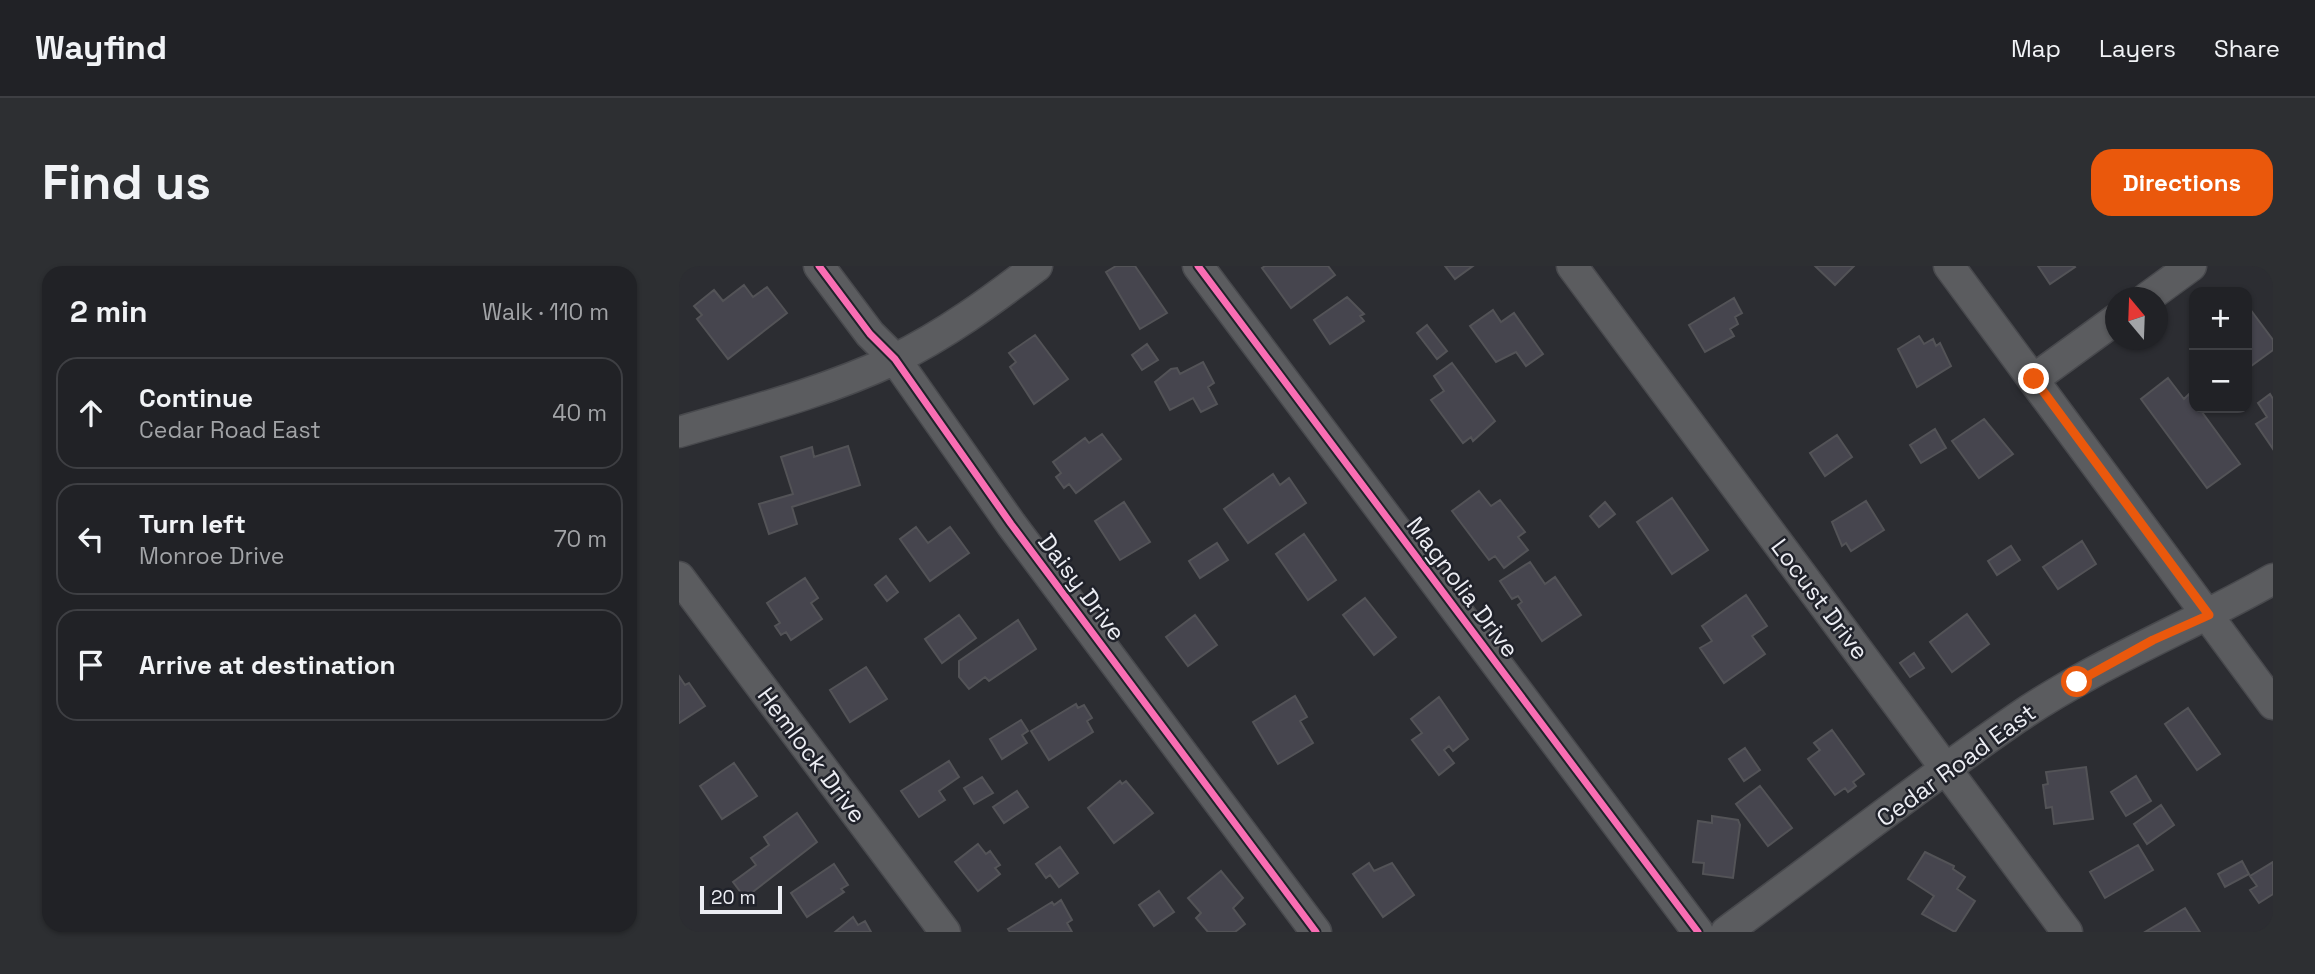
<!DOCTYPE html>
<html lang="en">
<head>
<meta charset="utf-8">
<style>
	body { margin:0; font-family:"Space Grotesk",sans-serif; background:#2d2f32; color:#f1f3f6 }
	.controls { position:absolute; right:21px; top:21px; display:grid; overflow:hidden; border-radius:14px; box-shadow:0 2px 5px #0004 }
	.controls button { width:63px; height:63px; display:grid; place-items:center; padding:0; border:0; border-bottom:2px solid #3e3f43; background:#212226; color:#f1f3f6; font:35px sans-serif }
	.compass { position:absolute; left:1426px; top:21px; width:63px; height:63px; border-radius:50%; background:#212226; box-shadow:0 2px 5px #0004; rotate:341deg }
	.scale { position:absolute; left:21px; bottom:18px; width:82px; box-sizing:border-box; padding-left:7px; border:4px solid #ecedf3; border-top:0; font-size:19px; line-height:24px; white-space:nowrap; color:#ecedf3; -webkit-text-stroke:5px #20222a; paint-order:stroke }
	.stop { position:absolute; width:21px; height:21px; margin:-16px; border:5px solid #ea580c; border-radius:50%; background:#fff }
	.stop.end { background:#ea580c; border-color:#fff; box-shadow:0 2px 7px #0008 }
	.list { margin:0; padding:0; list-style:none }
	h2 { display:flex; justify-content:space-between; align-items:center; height:91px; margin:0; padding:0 28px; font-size:30px }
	h2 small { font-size:23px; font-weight:400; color:#a2a4a7 }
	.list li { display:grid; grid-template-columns:46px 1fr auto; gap:21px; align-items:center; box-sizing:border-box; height:112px; margin:0 14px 14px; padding:0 14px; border:2px solid #3e3f43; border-radius:21px }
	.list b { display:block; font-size:26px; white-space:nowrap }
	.list p { margin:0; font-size:23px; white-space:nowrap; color:#a2a4a7 }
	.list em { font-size:23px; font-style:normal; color:#a2a4a7 }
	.icon { flex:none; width:38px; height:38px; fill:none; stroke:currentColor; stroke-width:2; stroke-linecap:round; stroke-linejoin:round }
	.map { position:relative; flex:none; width:1594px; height:666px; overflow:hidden; border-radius:21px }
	header { display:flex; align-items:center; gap:42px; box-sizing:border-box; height:98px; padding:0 35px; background:#212226; border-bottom:2px solid #3e3f43 }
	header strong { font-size:33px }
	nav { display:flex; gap:38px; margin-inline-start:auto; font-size:24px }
	.intro { display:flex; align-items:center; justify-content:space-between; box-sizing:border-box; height:168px; padding:0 42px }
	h1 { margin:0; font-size:49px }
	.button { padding:18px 32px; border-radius:21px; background:#ea580c; color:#fff; font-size:24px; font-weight:700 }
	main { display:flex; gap:42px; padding:0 42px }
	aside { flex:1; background:#212226; border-radius:21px; box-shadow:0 2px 5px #0004 }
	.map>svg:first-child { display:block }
	.building { fill:#46454e; stroke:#535357; stroke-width:2 }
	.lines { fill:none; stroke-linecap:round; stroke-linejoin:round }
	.minor-casing { stroke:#48494d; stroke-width:33 }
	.minor { stroke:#5b5c5f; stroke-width:30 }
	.cycleway-casing { stroke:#20222a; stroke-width:11 }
	.cycleway { stroke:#f96db3; stroke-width:7 }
	.route { stroke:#ea580c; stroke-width:9 }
	.labels { text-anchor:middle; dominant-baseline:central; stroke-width:5; stroke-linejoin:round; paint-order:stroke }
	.street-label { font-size:24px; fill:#ecedf3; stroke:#20222a }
</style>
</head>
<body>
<header>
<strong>Wayfind</strong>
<nav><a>Map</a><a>Layers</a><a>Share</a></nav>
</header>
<div class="intro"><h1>Find us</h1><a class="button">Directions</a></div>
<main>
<aside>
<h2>2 min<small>Walk · 110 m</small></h2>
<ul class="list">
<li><svg class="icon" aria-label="ahead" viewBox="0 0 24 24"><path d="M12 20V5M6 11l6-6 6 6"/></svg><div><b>Continue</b><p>Cedar Road East</p></div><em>40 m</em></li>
<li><svg class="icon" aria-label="left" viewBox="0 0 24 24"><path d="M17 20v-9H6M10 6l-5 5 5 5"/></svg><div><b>Turn left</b><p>Monroe Drive</p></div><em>70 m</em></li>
<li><svg class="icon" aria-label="arrive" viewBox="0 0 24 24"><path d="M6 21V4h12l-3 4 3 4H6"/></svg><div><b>Arrive at destination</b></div></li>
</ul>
</aside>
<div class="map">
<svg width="1594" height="666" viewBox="0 0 1594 666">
	<rect width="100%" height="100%" fill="#2c2d32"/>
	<path class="building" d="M 437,0 L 456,0 L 488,47 L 461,63 L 427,6 Z
		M 586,0 L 649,0 L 656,9 L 612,42 L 583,2 Z
		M 766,0 L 794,0 L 776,13 Z
		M 1136,0 L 1175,0 L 1156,19 Z
		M 1359,0 L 1395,0 L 1396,1 L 1371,18 Z
		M 65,19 L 74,31 L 88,21 L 108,47 L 49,93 L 18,53 L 23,49 L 15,40 L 35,24 L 44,35 Z
		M 668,31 L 685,48 L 681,50 L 685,55 L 651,78 L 635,54 Z
		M 1055,32 L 1063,47 L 1056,51 L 1059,58 L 1051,63 L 1055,70 L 1026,86 L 1010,59 Z
		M 1571,43 L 1594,74 L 1594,84 L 1568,103 L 1568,46 Z
		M 814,44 L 822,56 L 835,47 L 864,88 L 847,100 L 837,86 L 817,96 L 791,60 Z
		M 748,59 L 768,85 L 758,93 L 738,67 Z
		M 356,69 L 389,113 L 355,138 L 331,101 L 337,96 L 330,87 Z
		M 1240,70 L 1245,78 L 1254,73 L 1257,80 L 1261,77 L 1272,100 L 1238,121 L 1219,83 Z
		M 468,78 L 479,94 L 463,104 L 453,89 Z
		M 524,96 L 535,117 L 529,121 L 538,138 L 522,146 L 514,132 L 491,144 L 476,116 L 492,103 L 498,102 L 501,108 Z
		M 773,97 L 816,155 L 794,175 L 792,171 L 784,177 L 752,134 L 765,125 L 755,110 Z
		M 1489,112 L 1505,133 L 1510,128 L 1515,142 L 1520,142 L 1561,198 L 1528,222 L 1462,133 Z
		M 1591,128 L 1594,133 L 1594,183 L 1577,158 L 1588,151 L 1579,137 Z
		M 1305,153 L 1334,188 L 1300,212 L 1273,175 Z
		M 1256,163 L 1267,182 L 1242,197 L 1231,179 Z
		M 423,168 L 442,193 L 397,227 L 390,218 L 385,222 L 377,211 L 382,207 L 374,196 L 406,172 L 410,177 Z
		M 1158,169 L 1173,191 L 1146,210 L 1131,187 Z
		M 169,180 L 181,219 L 113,241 L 118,258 L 90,268 L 80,238 L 114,228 L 102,191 L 133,181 L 135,191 Z
		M 594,208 L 601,219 L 610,212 L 627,237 L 569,277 L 545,243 Z
		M 800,225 L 812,240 L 821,234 L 846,266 L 839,271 L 849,284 L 825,302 L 816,290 L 810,294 L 773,245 Z
		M 993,232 L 1029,284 L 993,308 L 958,256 Z
		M 1187,235 L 1205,264 L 1172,285 L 1167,277 L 1163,280 L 1153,256 Z
		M 445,236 L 471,276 L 441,294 L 416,255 Z
		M 926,236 L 936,248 L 920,261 L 911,250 Z
		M 237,261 L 249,277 L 271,261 L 290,287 L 251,315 L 221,273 Z
		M 625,268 L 657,314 L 629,334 L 597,288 Z
		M 1403,275 L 1417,298 L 1379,323 L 1364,301 Z
		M 538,277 L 549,294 L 521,312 L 510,295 Z
		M 1332,280 L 1341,294 L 1318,309 L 1309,295 Z
		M 851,296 L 866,318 L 876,311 L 902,349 L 863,375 L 839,339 L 843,336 L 839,330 L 833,333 L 821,315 Z
		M 207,310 L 219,326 L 208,335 L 196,319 Z
		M 126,312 L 139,332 L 132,337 L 143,353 L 112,374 L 107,366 L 102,369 L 96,360 L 101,357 L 88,337 Z
		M 1067,329 L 1088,360 L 1073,370 L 1086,388 L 1045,417 L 1021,382 L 1033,375 L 1023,360 Z
		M 686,332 L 717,371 L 695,389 L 664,349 Z
		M 1288,348 L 1310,378 L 1273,406 L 1251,376 Z
		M 280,349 L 297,372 L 263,397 L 246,373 Z
		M 516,349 L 538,379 L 509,400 L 487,371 Z
		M 339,354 L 357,383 L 310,415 L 306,411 L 290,423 L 280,411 L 280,395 Z
		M 1235,387 L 1245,402 L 1231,411 L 1221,397 Z
		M 187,401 L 208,433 L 171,456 L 151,424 Z
		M 0,410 L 6,419 L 10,417 L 26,440 L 0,457 Z
		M 616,430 L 628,451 L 621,455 L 634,477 L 599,498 L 574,456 Z
		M 760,431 L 789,473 L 774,485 L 770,480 L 765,484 L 775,497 L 760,509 L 733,474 L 743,467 L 732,453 Z
		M 397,438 L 399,442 L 405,439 L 413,452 L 408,455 L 414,466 L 370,494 L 352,465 Z
		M 1509,442 L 1541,488 L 1518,504 L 1486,458 Z
		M 342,454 L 349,465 L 343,469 L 348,477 L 323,493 L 311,473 Z
		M 1153,464 L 1185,508 L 1174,516 L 1177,520 L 1169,526 L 1166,522 L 1156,529 L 1129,493 L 1141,484 L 1135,477 Z
		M 1066,482 L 1081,504 L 1065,515 L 1050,493 Z
		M 270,495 L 280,511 L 260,525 L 266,534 L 240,551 L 222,525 Z
		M 55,497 L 78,530 L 43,553 L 21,520 Z
		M 1407,501 L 1414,553 L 1375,558 L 1373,541 L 1367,542 L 1364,519 L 1369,518 L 1367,506 Z
		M 1457,510 L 1472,535 L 1447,550 L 1432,526 Z
		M 303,511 L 314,527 L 295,538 L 285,522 Z
		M 441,515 L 443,518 L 447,515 L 474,547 L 435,577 L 409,542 Z
		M 1081,520 L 1113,562 L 1089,580 L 1057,538 Z
		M 338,525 L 349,541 L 325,557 L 314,541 Z
		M 1482,539 L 1495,559 L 1468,578 L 1455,558 Z
		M 118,547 L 138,576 L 66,632 L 54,616 L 77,599 L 72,592 L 90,579 L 85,571 Z
		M 1033,550 L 1059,554 L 1061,559 L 1054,612 L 1024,608 L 1025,597 L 1014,596 L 1019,555 L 1033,557 Z
		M 299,578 L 307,588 L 311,585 L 321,599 L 316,602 L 321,608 L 299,625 L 276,596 Z
		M 1459,579 L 1474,604 L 1426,632 L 1411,606 Z
		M 381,581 L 399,607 L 380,621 L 371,609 L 367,612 L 357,598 Z
		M 1246,586 L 1275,600 L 1274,603 L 1286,611 L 1278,623 L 1296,635 L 1276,666 L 1243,648 L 1255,630 L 1229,613 Z
		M 1563,595 L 1570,608 L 1546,621 L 1539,608 Z
		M 1594,596 L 1594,628 L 1580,637 L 1571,624 L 1578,620 L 1571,610 Z
		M 690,597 L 695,605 L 713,597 L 735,629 L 704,651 L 674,608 Z
		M 155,598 L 169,619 L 162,623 L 165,626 L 128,651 L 112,627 Z
		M 542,605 L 564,632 L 554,642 L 566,658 L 556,666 L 529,666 L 517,652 L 522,647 L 509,632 Z
		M 480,625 L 495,646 L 475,660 L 460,639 Z
		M 382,634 L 393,654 L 388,657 L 393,666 L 331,666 L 329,663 L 373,636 L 375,639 Z
		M 1506,642 L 1521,666 L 1466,666 Z
		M 174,651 L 179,659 L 186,655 L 192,666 L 156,666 Z"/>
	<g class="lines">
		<defs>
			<path id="minor" d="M 140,0 L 191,68 L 216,93 L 332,258 L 637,666
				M 519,0 L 1019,666
				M 893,0 L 1388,666
				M 1270,0 L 1594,438
				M 1468,32 L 1512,0
				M 1355,113 L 1436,54
				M 0,166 C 72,145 146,126 214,94 C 266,69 312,35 358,0
				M 0,311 L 266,666
				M 1047,666 C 1144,595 1239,520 1338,452 C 1419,397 1510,361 1594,313"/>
		</defs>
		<use href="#minor" class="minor-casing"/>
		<use href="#minor" class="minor"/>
		<defs>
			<path id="cycleway" d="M 140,0 L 191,68 L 216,93 L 332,258 L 637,666
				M 519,0 L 1019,666"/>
		</defs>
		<use href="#cycleway" class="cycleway-casing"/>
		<use href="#cycleway" class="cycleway"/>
	</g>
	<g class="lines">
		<path class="route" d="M 1355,113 L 1530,349 L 1474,374 L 1398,416"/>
	</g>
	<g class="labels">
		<g class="street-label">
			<text transform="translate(403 321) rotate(53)">Daisy Drive</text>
			<text transform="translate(784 321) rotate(53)">Magnolia Drive</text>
			<text transform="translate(1141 333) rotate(53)">Locust Drive</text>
			<text transform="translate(133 489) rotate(53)">Hemlock Drive</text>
			<text transform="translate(1277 499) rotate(-36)">Cedar Road East</text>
		</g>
	</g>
</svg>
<div class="controls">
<button>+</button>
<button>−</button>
</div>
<svg class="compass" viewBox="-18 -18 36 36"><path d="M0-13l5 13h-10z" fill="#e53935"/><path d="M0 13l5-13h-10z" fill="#a2a4a7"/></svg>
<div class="scale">20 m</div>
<div class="stop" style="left:1398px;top:416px"></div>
<div class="stop end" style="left:1355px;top:113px"></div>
</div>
</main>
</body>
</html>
